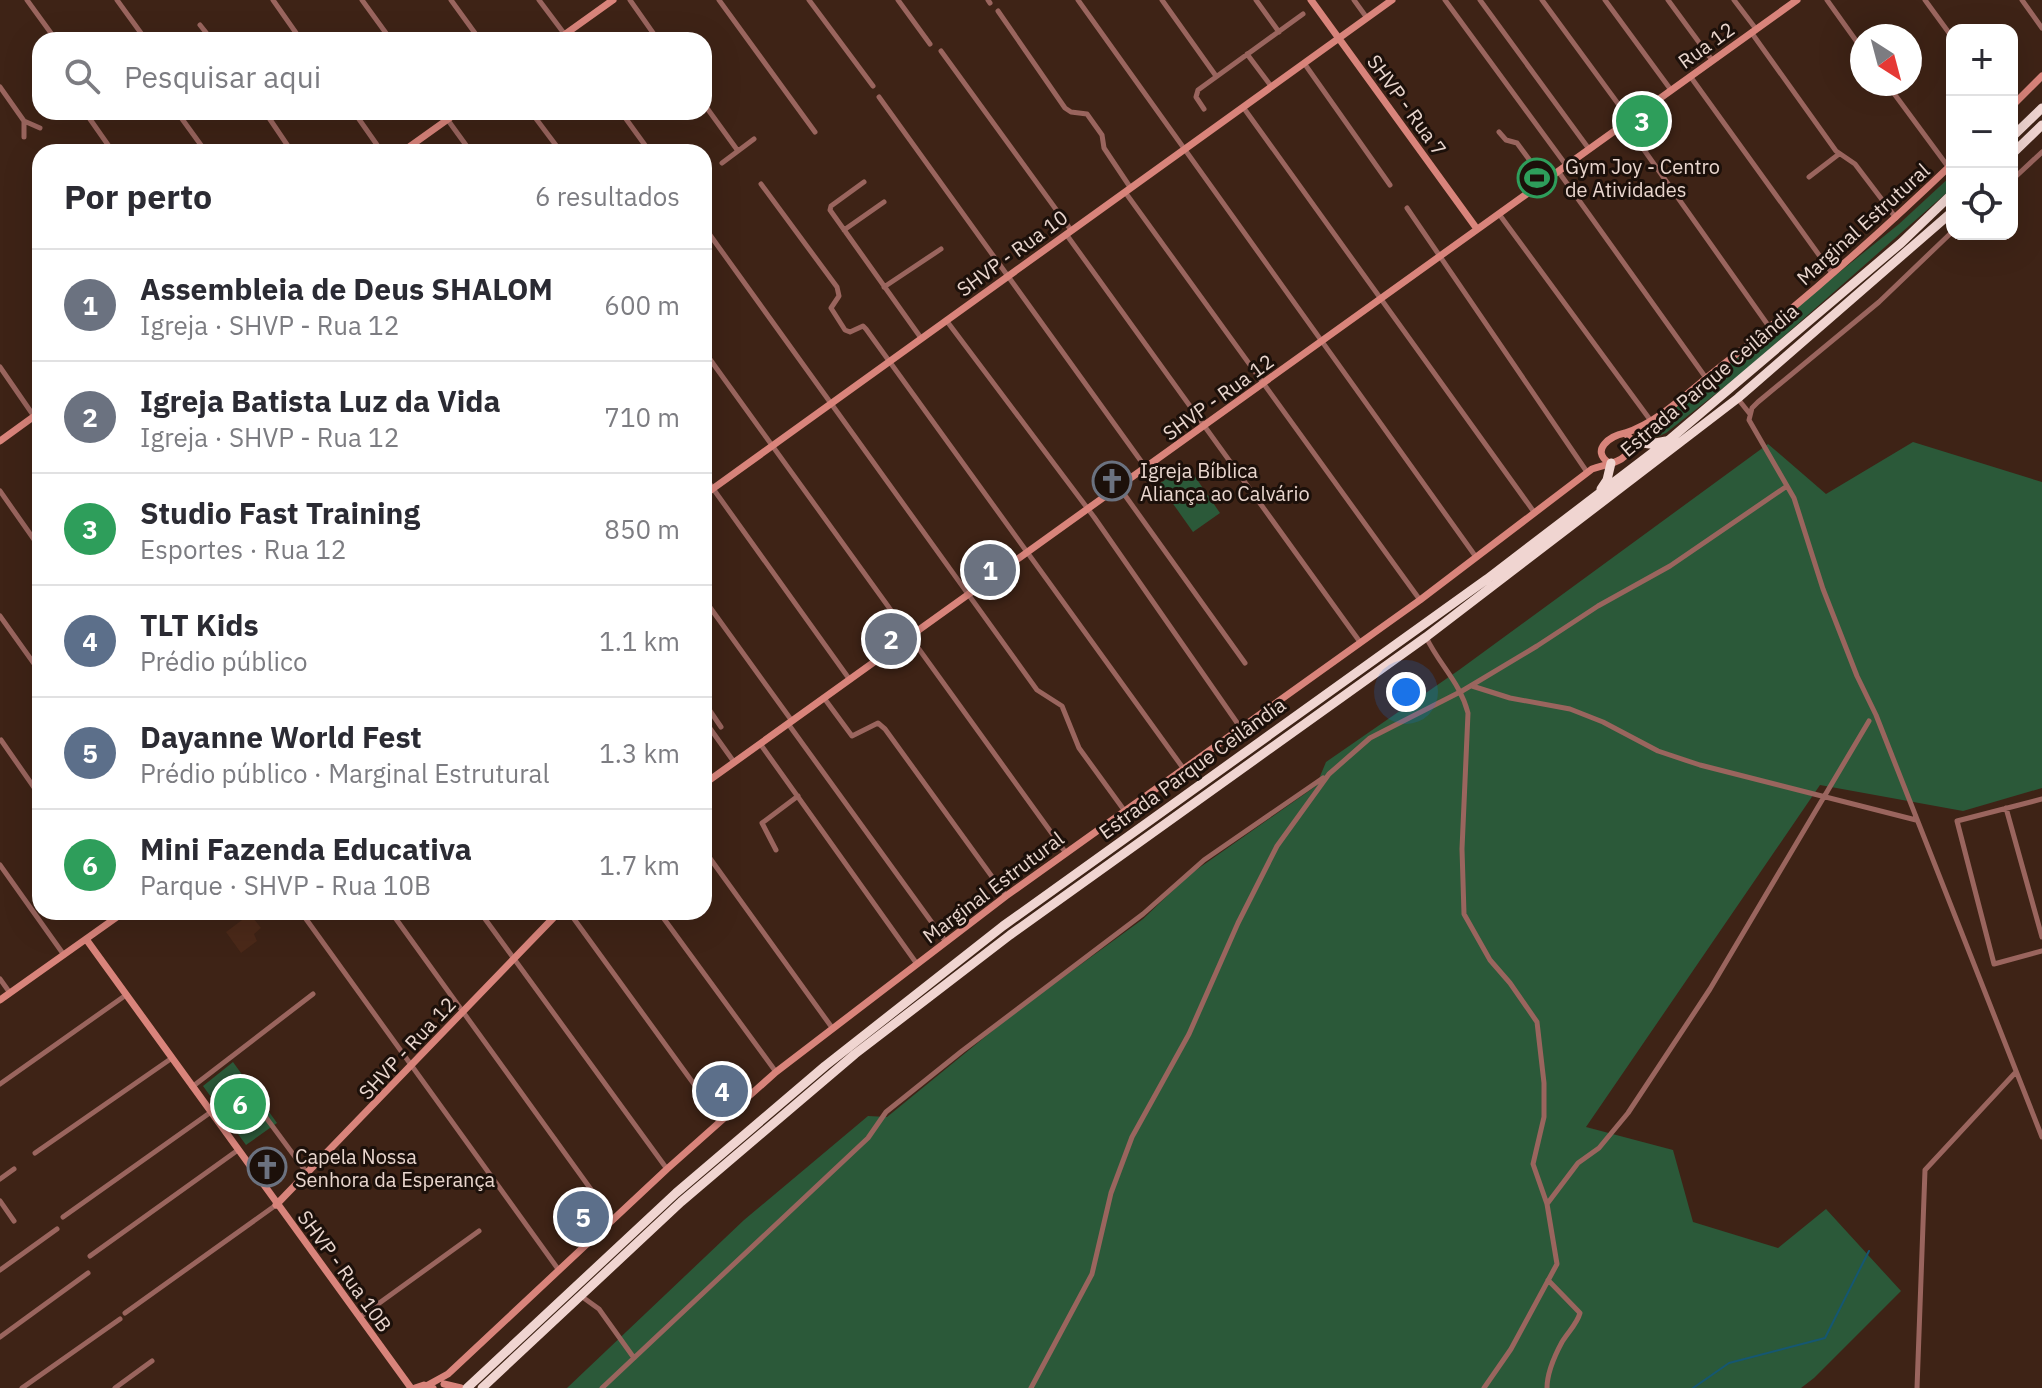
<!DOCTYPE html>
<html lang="pt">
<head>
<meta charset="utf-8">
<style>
	body { margin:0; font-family:"IBM Plex Sans",sans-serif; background:#f7f7f7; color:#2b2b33 }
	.controls { position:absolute; right:24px; top:24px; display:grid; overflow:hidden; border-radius:16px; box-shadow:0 8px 32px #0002 }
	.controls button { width:72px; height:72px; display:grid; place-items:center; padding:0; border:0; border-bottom:2px solid #e1e1e2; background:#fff; color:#2b2b33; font:40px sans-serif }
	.compass { position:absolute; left:1850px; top:24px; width:72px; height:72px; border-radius:50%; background:#fff; box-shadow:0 8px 32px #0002; rotate:144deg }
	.you { position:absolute; left:1406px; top:692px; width:28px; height:28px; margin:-20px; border:6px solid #fff; border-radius:50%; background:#1a73e8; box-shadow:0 0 0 12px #1a73e833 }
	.badge { display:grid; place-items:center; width:52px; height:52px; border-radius:50%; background:#865e5c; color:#fff; font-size:26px; font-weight:700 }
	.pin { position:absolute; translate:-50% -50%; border:4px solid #fff; box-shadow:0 2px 8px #0006 }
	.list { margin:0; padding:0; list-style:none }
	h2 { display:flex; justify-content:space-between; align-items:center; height:104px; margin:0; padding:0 32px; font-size:34px }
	h2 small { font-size:26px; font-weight:400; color:#7c7c81 }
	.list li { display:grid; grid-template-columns:52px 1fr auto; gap:24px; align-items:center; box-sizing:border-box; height:112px; padding:0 32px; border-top:2px solid #e1e1e2 }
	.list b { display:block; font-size:30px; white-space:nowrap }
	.list p { margin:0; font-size:26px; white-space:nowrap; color:#7c7c81 }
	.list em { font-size:26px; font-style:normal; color:#7c7c81 }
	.icon { flex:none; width:44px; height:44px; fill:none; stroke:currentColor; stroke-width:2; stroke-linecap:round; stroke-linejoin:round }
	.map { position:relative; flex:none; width:2042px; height:1388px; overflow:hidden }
	.search { position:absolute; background:#fff; box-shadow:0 8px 32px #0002; left:32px; top:32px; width:680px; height:88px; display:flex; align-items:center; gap:20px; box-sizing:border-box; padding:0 28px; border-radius:24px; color:#7c7c81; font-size:30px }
	.panel { position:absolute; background:#fff; box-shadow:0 8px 32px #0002; left:32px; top:144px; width:680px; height:776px; border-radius:24px }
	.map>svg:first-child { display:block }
	.built { fill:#4b2919 }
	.green { fill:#2b5939 }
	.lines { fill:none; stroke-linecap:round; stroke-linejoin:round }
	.stream { stroke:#155772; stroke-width:2 }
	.street { stroke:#9a655e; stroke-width:5 }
	.secondary { stroke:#d9847b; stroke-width:7 }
	.highway { stroke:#f0d5d1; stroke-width:9 }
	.labels { text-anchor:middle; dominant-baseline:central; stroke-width:6; stroke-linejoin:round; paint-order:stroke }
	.street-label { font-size:20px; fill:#e9d6ce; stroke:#1c100a }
	.poi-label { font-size:20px; fill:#e9d6ce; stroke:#1c100a; text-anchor:start }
</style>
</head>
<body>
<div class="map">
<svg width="2042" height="1388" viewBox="0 0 2042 1388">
	<rect width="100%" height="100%" fill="#3e2316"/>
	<path class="built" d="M 250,914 L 261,928 L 254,934 L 257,941 L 241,953 L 226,932 Z"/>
	<path class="green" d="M 1952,175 L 1952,188 L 1742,373 L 1666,433 L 1657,437 L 1648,435 L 1648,427 L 1899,224 Z
		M 1913,442 L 2042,482 L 2042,788 L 1963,811 L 1820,785 L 1586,1127 L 1673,1150 L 1693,1222 L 1778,1248 L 1826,1209 L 1901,1291 L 1814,1378 L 1801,1388 L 567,1388 L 744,1220 L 868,1116 L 887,1117 L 1013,1014 L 1143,919 L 1189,875 L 1316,786 L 1326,762 L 1459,670 L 1768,444 L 1826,494 Z
		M 1187,465 L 1220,513 L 1193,532 L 1159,484 Z
		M 233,1062 L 277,1123 L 246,1145 L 203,1086 Z"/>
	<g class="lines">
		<path class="stream" d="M 1693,1388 L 1729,1363 L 1825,1338 L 1869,1251"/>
		<path class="street" d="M 27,0 L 56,40
			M 117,0 L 146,40
			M 273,0 L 301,40
			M 362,0 L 391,40
			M 451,0 L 480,40
			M 539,0 L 569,40
			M 630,0 L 658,40
			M 719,0 L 815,132
			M 809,0 L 873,86
			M 898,0 L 930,44
			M 988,0 L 990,3
			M 1078,0 L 1476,557
			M 1162,0 L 1216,76
			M 1256,0 L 1279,32
			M 1354,0 L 1367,18
			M 1445,0 L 1566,165
			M 1480,0 L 1589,149
			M 1542,0 L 1630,120
			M 1605,0 L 1671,90
			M 1668,0 L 1712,60
			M 1734,0 L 1756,29
			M 1827,0 L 1862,49
			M 1925,0 L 1952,37
			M 2022,0 L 2042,28
			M 998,11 L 1065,108 L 1071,112 L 1087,114 L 1102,135 L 1104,148 L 1130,187
			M 200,25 L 212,40
			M 1751,32 L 1836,151 L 1855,164 L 1896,218
			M 941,51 L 1071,230
			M 1247,54 L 1271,86
			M 1304,63 L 1390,185
			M 1690,76 L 1832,273
			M 1887,84 L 1949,168
			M 0,87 L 24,121
			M 879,97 L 1146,468
			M 704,104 L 738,151
			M 1243,107 L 1534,512
			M 1204,109 L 1196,97 L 1198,90 L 1303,14
			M 85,112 L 113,152
			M 177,112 L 206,152
			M 265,112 L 292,152
			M 354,112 L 382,152
			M 442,112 L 471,152
			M 531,112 L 561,152
			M 621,112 L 650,152
			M 1625,123 L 1770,328
			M 1499,132 L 1506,140 L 1517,143 L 1545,181
			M 24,137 L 24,121 L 40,128
			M 722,163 L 754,139
			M 1558,171 L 1706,378
			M 1809,177 L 1839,154
			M 2012,180 L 2042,152
			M 864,182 L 831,206 L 830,210 L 921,338
			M 761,184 L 837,287 L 839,296 L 831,308 L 845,330 L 850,332 L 863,326 L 866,329 L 1183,768
			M 1125,192 L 1420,600
			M 1407,208 L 1587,472
			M 1499,214 L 1651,421
			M 844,230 L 884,202
			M 1952,232 L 1879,302 L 1758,402 L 1752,408 L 1749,420 L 1794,498 L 1823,589 L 1857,676 L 1876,715 L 2042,1137
			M 1066,234 L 1360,642
			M 710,235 L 1037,690 L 1062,706 L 1079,748 L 1124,810
			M 884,287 L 941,249
			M 946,320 L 1094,517 L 1240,727
			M 704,351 L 1066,853
			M 0,367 L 40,425
			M 1738,399 L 1750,414
			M 704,476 L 850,680
			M 1119,487 L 1245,663
			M 0,491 L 40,548
			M 704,599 L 792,721
			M 0,616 L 40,672
			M 1426,637 C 1440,666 1460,682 1468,713 L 1462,849 L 1464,914 L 1490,960 L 1510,983 L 1537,1022 L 1544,1083 L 1544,1117 L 1533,1164 L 1547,1204 L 1557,1264 L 1511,1349 L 1484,1388
			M 1472,686 L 1510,698 L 1570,709 L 1603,722 L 1658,751 L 1700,765 L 1916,820
			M 824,698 L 852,736 L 878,723 L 885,729 L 1006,896
			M 704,702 L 721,727
			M 704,720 L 734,762
			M 789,725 L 946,942
			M 1,740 L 40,796
			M 761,745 L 917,964
			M 2042,799 L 1957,821 L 1994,964 L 2042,951
			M 2006,808 L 2042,937
			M 704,850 L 833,1029
			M 776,850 L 762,823 L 798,796
			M 0,865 L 64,955
			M 301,912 L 558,1269
			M 391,912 L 613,1220
			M 480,912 L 667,1169
			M 569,912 L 720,1120
			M 659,912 L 776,1072
			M 0,979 L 10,993
			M 0,1084 L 126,995
			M 192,1087 L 313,994
			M 253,1100 L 307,1173
			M 35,1153 L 172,1058
			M 0,1179 L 14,1169
			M 0,1201 L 14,1221
			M 1547,1204 L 1578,1163 L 1599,1148 L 1628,1113 L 1710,989 L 1869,721
			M 63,1217 L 211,1112
			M 90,1256 L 238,1150
			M 0,1270 L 57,1229
			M 581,1296 L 599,1309 L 634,1358
			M 125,1313 L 276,1205
			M 360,1317 L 479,1231
			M 0,1337 L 88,1273
			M 22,1388 L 120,1319
			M 115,1388 L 152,1361
			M 602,1388 L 868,1138 L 886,1112 L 962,1051 L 1143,914 L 1204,860 L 1323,778
			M 1031,1388 L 1092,1274 L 1111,1193 L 1132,1137 L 1189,1034 L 1238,923 L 1277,846 L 1329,774 L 1370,738 L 1462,691 L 1537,646 L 1598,606 L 1670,566 L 1787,486
			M 1547,1388 C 1547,1374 1555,1355 1562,1342 C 1568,1332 1577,1324 1580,1313 L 1548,1280
			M 1917,1388 L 1925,1170 L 2015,1073"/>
		<path class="secondary" d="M 1311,0 L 1477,229
			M 557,40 L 613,0
			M 2012,106 L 2042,76
			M 402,152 L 458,112
			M 1625,433 C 1659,422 1687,393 1715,371 C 1798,306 1876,237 1952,164
			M 0,441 L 40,412
			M 704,495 L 1392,0
			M 704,784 L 1797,0
			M 86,939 L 411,1388
			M 0,1000 L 124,912
			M 276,1205 L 559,912
			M 444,1384 L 461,1388
			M 428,1385 L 448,1374 L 667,1169 L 776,1072 L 1006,896 L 1420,600 L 1592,469 C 1610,463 1627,463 1634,442 L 1625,433 C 1610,436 1590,450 1609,463
			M 415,1388 L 424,1385 L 433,1388"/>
		<path class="highway" d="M 2012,137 L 2042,108
			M 2012,154 L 2042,125
			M 1634,442 L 1650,444 L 1666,441
			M 1601,489 L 1607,480 L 1611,463
			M 467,1388 L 676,1193 L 825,1066 L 1003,926 L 1487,579 L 1669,440 L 1901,243 L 1952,194
			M 482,1388 L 681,1202 L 855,1054 L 1010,935 L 1426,637 L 1738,398 L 1952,212"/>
	</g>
	<defs>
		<symbol id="stadium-ring" viewBox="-11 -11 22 22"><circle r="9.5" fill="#1c100a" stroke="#2e9e5b" stroke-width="1.5"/><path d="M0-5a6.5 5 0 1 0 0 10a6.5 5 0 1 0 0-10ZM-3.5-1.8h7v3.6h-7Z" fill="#2e9e5b"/></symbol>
		<symbol id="church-ring" viewBox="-11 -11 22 22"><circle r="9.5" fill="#1c100a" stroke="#6b7280" stroke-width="1.5"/><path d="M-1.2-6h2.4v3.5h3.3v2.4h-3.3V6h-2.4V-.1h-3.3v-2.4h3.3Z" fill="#6b7280"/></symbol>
	</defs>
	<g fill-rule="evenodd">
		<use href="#stadium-ring" x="1515" y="156" width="44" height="44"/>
		<use href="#church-ring" x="1090" y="459" width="44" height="44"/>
		<use href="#church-ring" x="245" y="1145" width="44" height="44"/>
	</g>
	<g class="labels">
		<g class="street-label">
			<text transform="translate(1706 45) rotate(-36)">Rua 12</text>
			<text transform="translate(1407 105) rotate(54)">SHVP - Rua 7</text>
			<text transform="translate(1863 224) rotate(-42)">Marginal Estrutural</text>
			<text transform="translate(1012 253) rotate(-36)">SHVP - Rua 10</text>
			<text transform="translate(1709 380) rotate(-40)">Estrada Parque Ceilândia</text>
			<text transform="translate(1218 397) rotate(-36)">SHVP - Rua 12</text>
			<text transform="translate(1192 768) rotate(-36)">Estrada Parque Ceilândia</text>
			<text transform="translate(993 887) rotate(-37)">Marginal Estrutural</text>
			<text transform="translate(407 1048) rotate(-47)">SHVP - Rua 12</text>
			<text transform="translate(345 1271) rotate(54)">SHVP - Rua 10B</text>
		</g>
		<g class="poi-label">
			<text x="1565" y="166">Gym Joy - Centro<tspan x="1565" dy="23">de Atividades</tspan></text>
			<text x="1140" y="470">Igreja Bíblica<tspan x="1140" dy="23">Aliança ao Calvário</tspan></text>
			<text x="295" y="1156">Capela Nossa<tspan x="295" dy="23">Senhora da Esperança</tspan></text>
		</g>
	</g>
</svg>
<div class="controls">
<button>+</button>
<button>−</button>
<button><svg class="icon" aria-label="locate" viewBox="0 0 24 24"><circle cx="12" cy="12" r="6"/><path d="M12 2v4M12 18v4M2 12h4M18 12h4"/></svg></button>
</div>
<svg class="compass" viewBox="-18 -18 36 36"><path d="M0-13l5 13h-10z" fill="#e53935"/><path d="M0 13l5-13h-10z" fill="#7c7c81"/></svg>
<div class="you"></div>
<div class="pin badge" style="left:990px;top:570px;background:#6b7280">1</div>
<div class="pin badge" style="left:891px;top:639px;background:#6b7280">2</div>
<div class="pin badge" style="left:1642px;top:121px;background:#2e9e5b">3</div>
<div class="pin badge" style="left:722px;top:1091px;background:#5c6f8a">4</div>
<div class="pin badge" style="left:583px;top:1217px;background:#5c6f8a">5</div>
<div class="pin badge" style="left:240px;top:1104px;background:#2e9e5b">6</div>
<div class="search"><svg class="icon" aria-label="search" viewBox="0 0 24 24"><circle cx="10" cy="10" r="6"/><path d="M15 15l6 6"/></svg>Pesquisar aqui</div>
<section class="panel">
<h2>Por perto<small>6 resultados</small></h2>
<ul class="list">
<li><span class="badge" style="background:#6b7280">1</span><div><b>Assembleia de Deus SHALOM</b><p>Igreja · SHVP - Rua 12</p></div><em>600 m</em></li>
<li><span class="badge" style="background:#6b7280">2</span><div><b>Igreja Batista Luz da Vida</b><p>Igreja · SHVP - Rua 12</p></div><em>710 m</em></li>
<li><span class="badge" style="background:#2e9e5b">3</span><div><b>Studio Fast Training</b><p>Esportes · Rua 12</p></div><em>850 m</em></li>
<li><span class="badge" style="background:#5c6f8a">4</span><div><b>TLT Kids</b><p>Prédio público</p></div><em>1.1 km</em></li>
<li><span class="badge" style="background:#5c6f8a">5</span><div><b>Dayanne World Fest</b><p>Prédio público · Marginal Estrutural</p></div><em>1.3 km</em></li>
<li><span class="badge" style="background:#2e9e5b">6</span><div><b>Mini Fazenda Educativa</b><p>Parque · SHVP - Rua 10B</p></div><em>1.7 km</em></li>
</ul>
</section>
</div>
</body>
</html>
